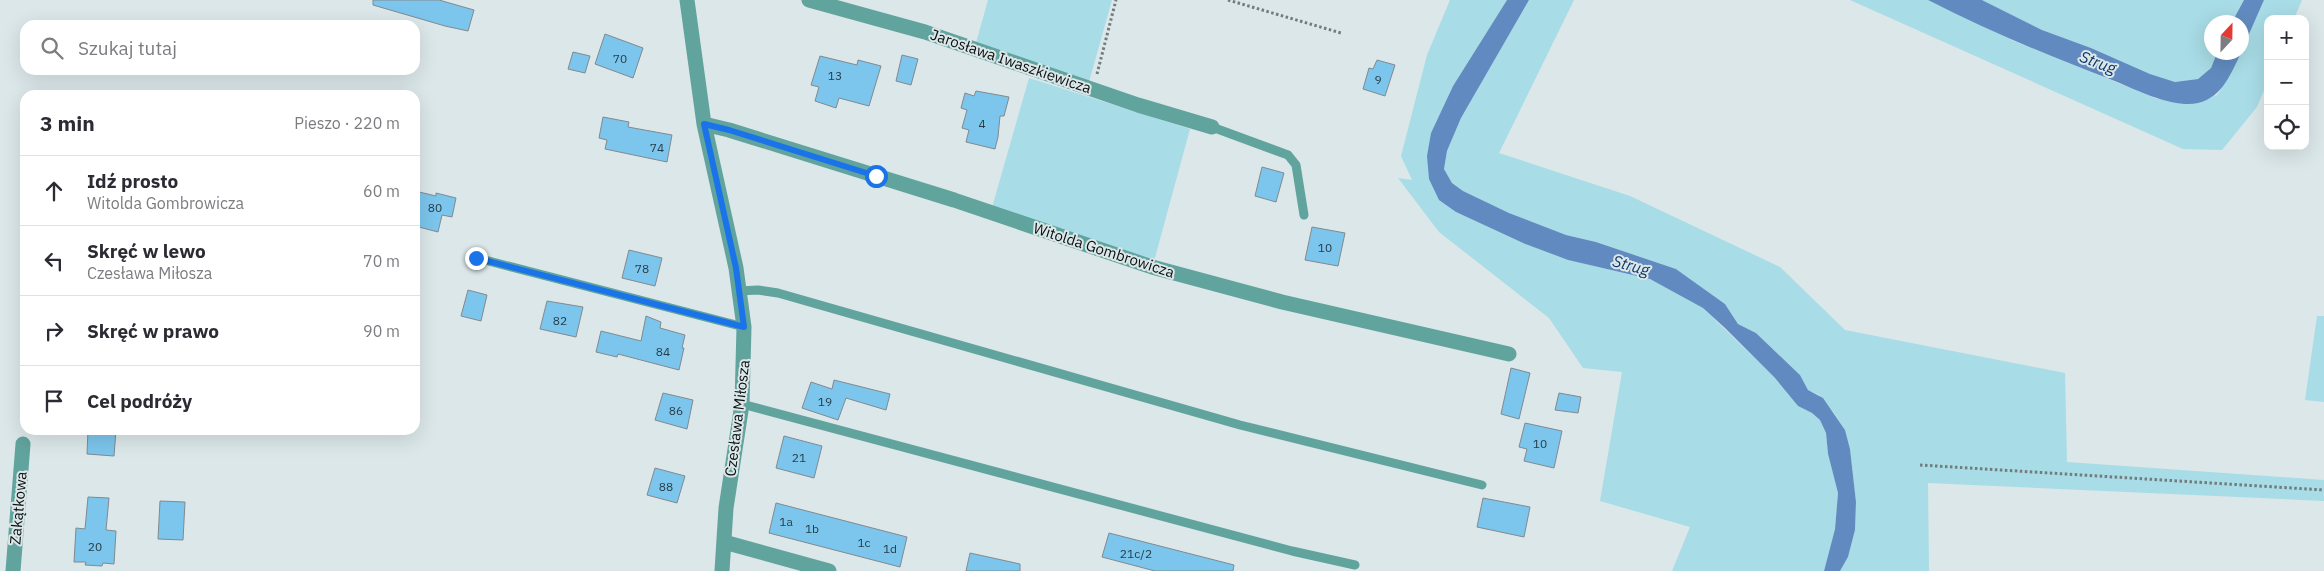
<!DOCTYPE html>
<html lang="pl">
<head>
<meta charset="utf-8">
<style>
	body { margin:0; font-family:"IBM Plex Sans",sans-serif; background:#f2f2f3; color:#2b2b33 }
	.controls { position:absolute; right:15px; top:15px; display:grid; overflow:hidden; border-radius:10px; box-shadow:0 5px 20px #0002 }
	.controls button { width:45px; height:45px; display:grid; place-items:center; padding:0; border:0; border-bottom:1px solid #e1e1e2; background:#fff; color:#2b2b33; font:25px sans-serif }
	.compass { position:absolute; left:2204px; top:15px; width:45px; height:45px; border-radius:50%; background:#fff; box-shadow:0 5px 20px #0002; rotate:22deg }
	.stop { position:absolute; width:15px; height:15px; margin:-11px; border:4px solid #1a73e8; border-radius:50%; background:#fff }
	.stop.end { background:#1a73e8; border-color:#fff; box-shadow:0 1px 5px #0008 }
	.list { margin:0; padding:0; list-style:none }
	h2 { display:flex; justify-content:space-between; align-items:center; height:65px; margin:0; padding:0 20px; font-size:21px }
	h2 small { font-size:16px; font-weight:400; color:#7c7c81 }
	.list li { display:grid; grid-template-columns:32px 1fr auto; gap:15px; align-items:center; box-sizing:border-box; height:70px; padding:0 20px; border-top:1px solid #e1e1e2 }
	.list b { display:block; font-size:19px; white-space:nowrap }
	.list p { margin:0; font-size:16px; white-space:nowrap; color:#7c7c81 }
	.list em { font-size:16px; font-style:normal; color:#7c7c81 }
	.icon { flex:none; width:28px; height:28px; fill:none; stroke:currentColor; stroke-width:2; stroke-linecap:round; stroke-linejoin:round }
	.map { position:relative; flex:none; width:2324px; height:571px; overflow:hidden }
	.search { position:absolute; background:#fff; box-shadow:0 5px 20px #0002; left:20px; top:20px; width:400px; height:55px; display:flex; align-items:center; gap:12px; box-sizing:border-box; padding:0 18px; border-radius:15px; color:#7c7c81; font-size:19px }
	.panel { position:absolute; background:#fff; box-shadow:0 5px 20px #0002; left:20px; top:90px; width:400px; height:345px; border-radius:15px }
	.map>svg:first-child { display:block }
	.green { fill:#a8dce6 }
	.water { fill:#618bc0 }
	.building { fill:#7cc5ec; stroke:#818a8f }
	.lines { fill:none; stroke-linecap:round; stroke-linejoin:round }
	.path { stroke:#737b7c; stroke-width:3; stroke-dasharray:2.5 2.5; stroke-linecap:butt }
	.lane { stroke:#61a39d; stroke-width:9 }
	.street { stroke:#61a39d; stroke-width:15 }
	.route { stroke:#1a73e8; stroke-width:6 }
	.labels { text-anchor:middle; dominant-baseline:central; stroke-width:4; stroke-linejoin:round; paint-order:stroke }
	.number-label { font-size:12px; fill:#273c46 }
	.street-label { font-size:15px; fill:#0b0f0f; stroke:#dbe7e9 }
	.water-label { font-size:16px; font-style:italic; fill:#0c396a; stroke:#dbe7e9 }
</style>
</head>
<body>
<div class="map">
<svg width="2324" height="571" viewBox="0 0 2324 571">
	<rect width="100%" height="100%" fill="#dbe7e9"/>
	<path class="green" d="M 988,0 L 1112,0 L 1089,82 L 976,43 Z
		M 1450,0 L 1507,0 L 1453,86 L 1431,133 L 1456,212 L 1523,243 L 1568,260 L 1650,279 L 1672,290 L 1703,308 L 1775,378 L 1798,406 L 1812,413 L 1820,420 L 1826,433 L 1828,454 L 1838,493 L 1835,529 L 1824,571 L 1672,571 L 1690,527 L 1600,501 L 1622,372 L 1583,368 L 1549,318 L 1439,232 L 1398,178 L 1412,180 L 1401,156 L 1427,55 Z
		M 1529,0 L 1574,0 L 1499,153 L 1630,196 L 1780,267 L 1845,330 L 2065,373 L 2067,462 L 2324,480 L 2324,501 L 1928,483 L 1929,571 L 1840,571 L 1848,557 L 1855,530 L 1856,502 L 1850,449 L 1845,430 L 1834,413 L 1819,395 L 1808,390 L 1800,375 L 1756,333 L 1738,324 L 1725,304 L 1676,269 L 1596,242 L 1566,235 L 1509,213 L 1463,191 L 1452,183 L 1444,169 L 1447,151 L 1461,118 Z
		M 1850,0 L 1928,0 L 2014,41 L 2155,98 L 2174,102 L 2197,103 L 2217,95 L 2230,76 L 2264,0 L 2302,0 L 2294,19 L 2268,19 L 2268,81 L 2257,107 L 2222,150 L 2183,149 Z
		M 1982,0 L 2244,0 L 2232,22 L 2212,22 L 2212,52 L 2217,53 L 2211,68 L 2198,79 L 2175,82 L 2150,74 L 2091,48 L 2042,30 Z
		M 1029,78 L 1190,129 L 1153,265 L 991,211 Z
		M 2317,316 L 2324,316 L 2324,402 L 2305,400 Z"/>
	<path class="water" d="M 1507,0 L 1529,0 L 1461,118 L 1447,151 L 1444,169 L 1452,183 L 1463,191 L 1509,213 L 1566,235 L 1596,242 L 1676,269 L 1725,304 L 1738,324 L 1756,333 L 1800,375 L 1808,390 L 1823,398 L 1845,430 L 1850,449 L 1856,502 L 1855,530 L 1848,557 L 1840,571 L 1824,571 L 1835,529 L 1838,493 L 1828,454 L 1826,433 L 1820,420 L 1812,413 L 1798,406 L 1775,378 L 1725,328 L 1703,308 L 1650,279 L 1568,260 L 1523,243 L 1456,212 L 1439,200 L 1429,179 L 1427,156 L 1431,133 L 1453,86 Z
		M 1928,0 L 1982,0 L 2042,30 L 2091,48 L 2150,74 L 2175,82 L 2198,79 L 2211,68 L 2217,53 L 2241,53 C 2231,73 2223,97 2198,103 C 2186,106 2169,102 2157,98 C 2140,93 2124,84 2107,78 C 2047,55 1986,30 1928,0 Z
		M 2244,0 L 2264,0 L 2242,50 L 2242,22 L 2232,22 Z"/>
	<path class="building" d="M 373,0 L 439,0 L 474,10 L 468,31 L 445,26 L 373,5 Z
		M 605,34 L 643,48 L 633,78 L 595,64 Z
		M 573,52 L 590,56 L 585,73 L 568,69 Z
		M 902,55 L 918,59 L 911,85 L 896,81 Z
		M 820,56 L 857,65 L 858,60 L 881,66 L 869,106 L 839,98 L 836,108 L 815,101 L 819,87 L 811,85 Z
		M 1377,60 L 1395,65 L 1385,96 L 1363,89 L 1369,68 L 1373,69 Z
		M 976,91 L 1009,97 L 1004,116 L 1000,116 L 998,137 L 995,149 L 966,142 L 969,130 L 962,128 L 967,110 L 961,108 L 965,93 L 974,96 Z
		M 603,117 L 629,122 L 628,127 L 672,135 L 667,162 L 605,149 L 607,140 L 599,138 Z
		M 1262,167 L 1284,173 L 1276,202 L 1255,196 Z
		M 415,191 L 436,196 L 436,193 L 456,198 L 452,217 L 442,215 L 438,232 L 415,226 Z
		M 1312,227 L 1345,233 L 1338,266 L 1305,260 Z
		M 629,250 L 662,258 L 655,286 L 622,278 Z
		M 468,290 L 487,295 L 481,321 L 461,316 Z
		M 547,301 L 583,307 L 576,337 L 540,329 Z
		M 646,316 L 661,322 L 660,328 L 685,335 L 682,348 L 684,348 L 679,370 L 618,354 L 617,357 L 596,352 L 601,331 L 641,341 Z
		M 1511,368 L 1530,373 L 1519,419 L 1501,414 Z
		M 834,380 L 890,394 L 886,410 L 846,398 L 838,420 L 802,408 L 811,382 L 832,389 Z
		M 663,393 L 693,400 L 687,429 L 655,420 Z
		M 1559,393 L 1581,397 L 1578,413 L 1555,410 Z
		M 1525,423 L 1562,431 L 1554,468 L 1524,461 L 1527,449 L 1519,447 Z
		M 88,430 L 116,430 L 114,456 L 87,454 Z
		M 784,436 L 822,446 L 814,478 L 776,468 Z
		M 655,468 L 685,476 L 677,503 L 647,495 Z
		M 88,497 L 109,498 L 106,530 L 116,531 L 114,564 L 103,563 L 102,566 L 85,565 L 86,562 L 74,562 L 76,528 L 85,529 Z
		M 1483,498 L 1530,507 L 1524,537 L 1477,527 Z
		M 160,501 L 185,502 L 183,540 L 158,539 Z
		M 776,503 L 907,537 L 900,567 L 769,533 Z
		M 1109,533 L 1234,565 L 1233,571 L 1155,571 L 1102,557 Z
		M 970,553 L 1020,564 L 1020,571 L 966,571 Z"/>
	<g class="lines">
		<path class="path" d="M 1228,0 L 1341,33
			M 1097,74 L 1116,0
			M 1920,465 L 2324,490"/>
		<path class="lane" d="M 1212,127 L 1288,155 L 1296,165 L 1304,215
			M 477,258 L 744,327
			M 739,291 L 758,290 L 778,293 L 1240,425 L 1482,485
			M 742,404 L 1292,551 L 1355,565"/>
		<path class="street" d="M 687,0 L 704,124 L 736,268 L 744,327 L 742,404 L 726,508 L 722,571
			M 809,0 L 925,32 L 1138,105 L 1212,127
			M 704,124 L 729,130 L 954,200 L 1152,267 L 1282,302 L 1509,354
			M 724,542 L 829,571
			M 13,571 L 23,444"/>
	</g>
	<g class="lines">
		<path class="route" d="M 476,258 L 744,327 L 736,268 L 704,124 L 729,130 L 876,176"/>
	</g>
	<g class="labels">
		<g class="number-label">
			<text x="620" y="58">70</text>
			<text x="835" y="75">13</text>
			<text x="1378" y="79">9</text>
			<text x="982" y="123">4</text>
			<text x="657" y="147">74</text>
			<text x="435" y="207">80</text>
			<text x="1325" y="247">10</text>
			<text x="642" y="268">78</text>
			<text x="560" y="320">82</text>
			<text x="663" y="351">84</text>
			<text x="825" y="401">19</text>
			<text x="676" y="410">86</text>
			<text x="1540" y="443">10</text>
			<text x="799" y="457">21</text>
			<text x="666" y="486">88</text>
			<text x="786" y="521">1a</text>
			<text x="812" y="528">1b</text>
			<text x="864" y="542">1c</text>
			<text x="95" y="546">20</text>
			<text x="890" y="548">1d</text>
			<text x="1136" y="553">21c/2</text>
		</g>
		<g class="street-label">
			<text transform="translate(1011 61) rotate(19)">Jarosława Iwaszkiewicza</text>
			<text transform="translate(1104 250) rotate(18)">Witolda Gombrowicza</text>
			<text transform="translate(737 418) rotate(-83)">Czesława Miłosza</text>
			<text transform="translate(18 508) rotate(-85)">Zakątkowa</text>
		</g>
		<g class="water-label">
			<text transform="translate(2098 62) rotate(21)">Strug</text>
			<text transform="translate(1631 265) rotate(16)">Strug</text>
		</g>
	</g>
</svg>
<div class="controls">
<button>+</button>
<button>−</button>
<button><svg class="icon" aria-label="locate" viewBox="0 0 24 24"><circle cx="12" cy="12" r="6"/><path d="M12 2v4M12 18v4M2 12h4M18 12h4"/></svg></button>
</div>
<svg class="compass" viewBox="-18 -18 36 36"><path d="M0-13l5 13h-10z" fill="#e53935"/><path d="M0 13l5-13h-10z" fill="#7c7c81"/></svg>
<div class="stop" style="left:876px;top:176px"></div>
<div class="stop end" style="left:476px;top:258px"></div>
<div class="search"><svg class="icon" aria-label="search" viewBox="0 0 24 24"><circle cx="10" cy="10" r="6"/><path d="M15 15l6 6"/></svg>Szukaj tutaj</div>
<section class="panel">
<h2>3 min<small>Pieszo · 220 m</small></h2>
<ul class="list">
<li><svg class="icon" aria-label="ahead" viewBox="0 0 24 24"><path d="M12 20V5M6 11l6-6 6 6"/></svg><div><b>Idź prosto</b><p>Witolda Gombrowicza</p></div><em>60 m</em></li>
<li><svg class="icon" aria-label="left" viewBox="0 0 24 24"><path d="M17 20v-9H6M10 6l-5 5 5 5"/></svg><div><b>Skręć w lewo</b><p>Czesława Miłosza</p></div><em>70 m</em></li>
<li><svg class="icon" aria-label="right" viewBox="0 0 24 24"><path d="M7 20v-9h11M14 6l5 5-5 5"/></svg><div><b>Skręć w prawo</b></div><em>90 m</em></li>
<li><svg class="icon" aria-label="arrive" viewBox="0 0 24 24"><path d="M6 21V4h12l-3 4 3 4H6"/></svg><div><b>Cel podróży</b></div></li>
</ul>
</section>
</div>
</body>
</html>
